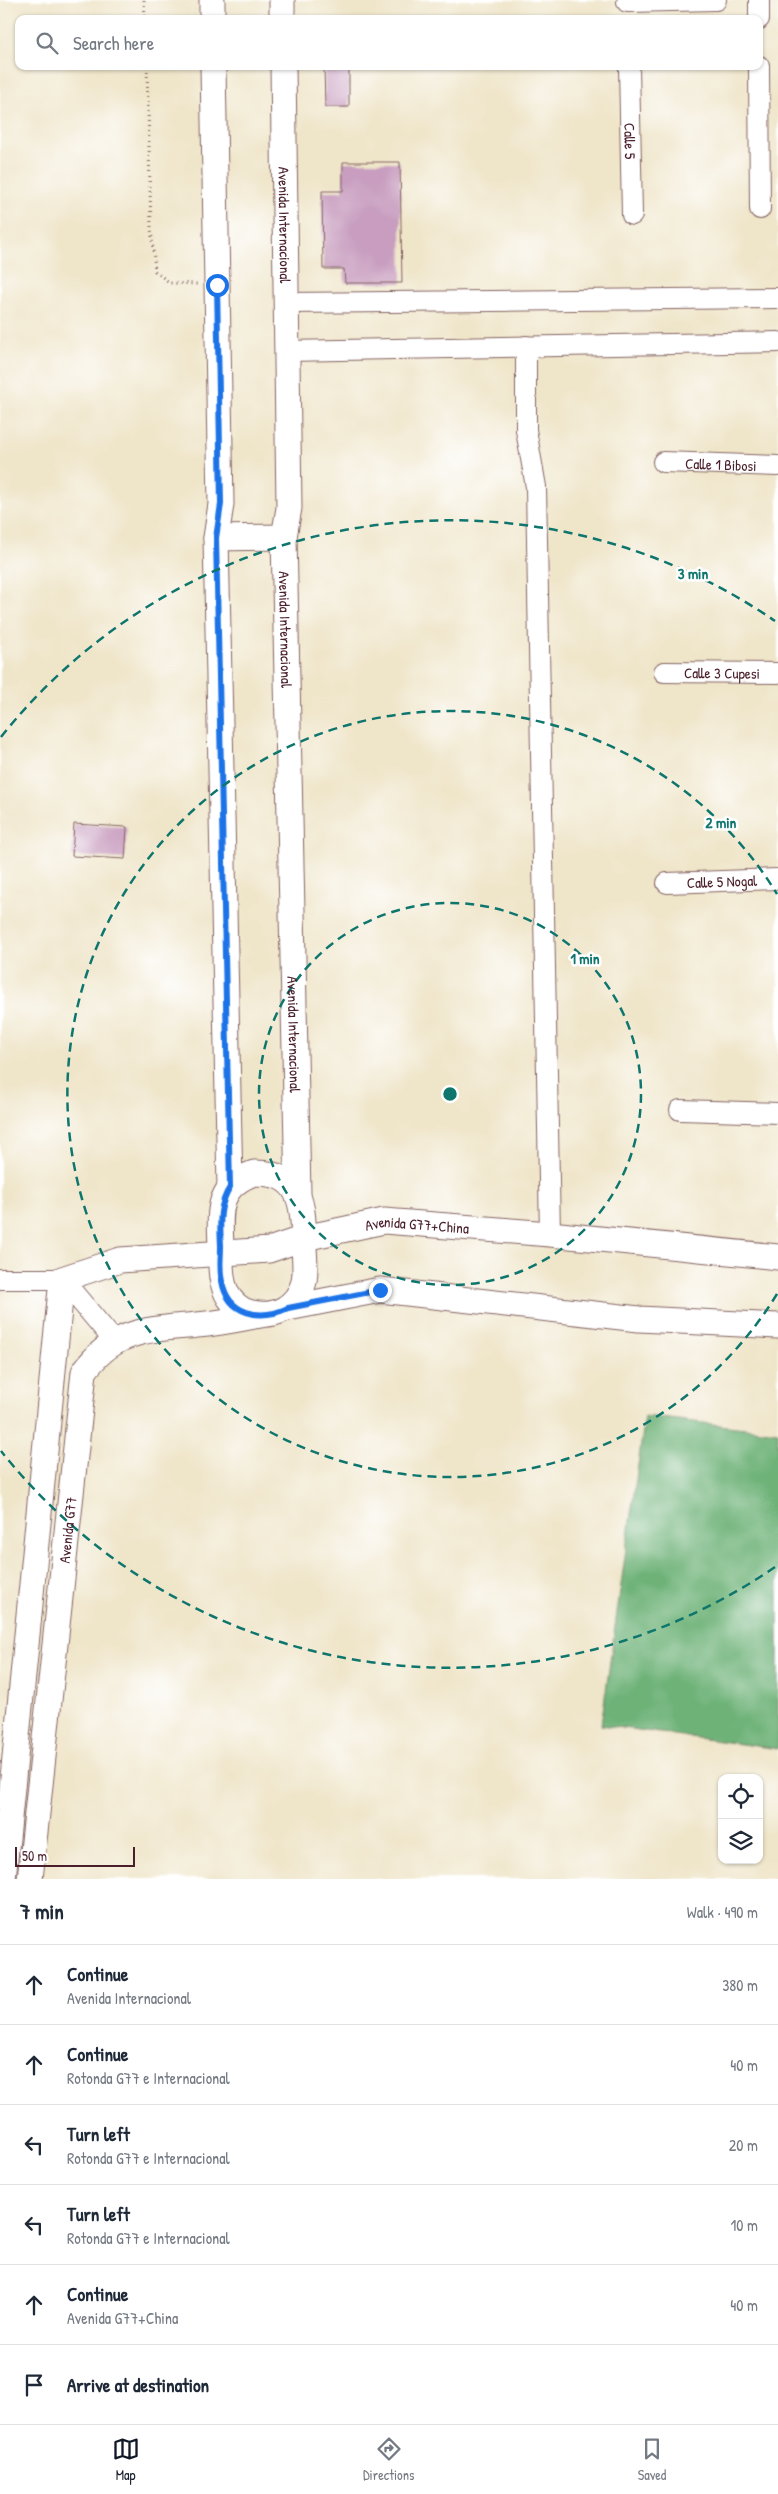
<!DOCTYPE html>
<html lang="en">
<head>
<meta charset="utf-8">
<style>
	body { margin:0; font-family:"Patrick Hand",sans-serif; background:#f6f6f7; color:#1f2937 }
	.controls { position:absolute; right:15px; bottom:15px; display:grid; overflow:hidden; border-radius:10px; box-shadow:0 1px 4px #0004 }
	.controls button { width:45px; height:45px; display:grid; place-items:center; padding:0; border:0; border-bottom:1px solid #e0e1e3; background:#fff; color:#1f2937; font:25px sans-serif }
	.scale { position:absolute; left:15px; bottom:12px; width:120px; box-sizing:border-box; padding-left:5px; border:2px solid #4a1f2b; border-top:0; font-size:14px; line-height:18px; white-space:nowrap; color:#4a1f2b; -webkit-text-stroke:4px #fff; paint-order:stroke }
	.stop { position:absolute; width:15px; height:15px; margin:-11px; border:4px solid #1a73e8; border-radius:50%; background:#fff }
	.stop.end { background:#1a73e8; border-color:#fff; box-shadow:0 1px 5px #0008 }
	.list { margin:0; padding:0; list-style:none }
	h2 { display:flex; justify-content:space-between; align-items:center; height:65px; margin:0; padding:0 20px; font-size:21px }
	h2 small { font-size:16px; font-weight:400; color:#747a83 }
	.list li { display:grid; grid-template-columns:32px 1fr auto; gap:15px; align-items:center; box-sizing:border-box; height:80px; padding:0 20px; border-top:1px solid #e0e1e3 }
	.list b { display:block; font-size:19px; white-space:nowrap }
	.list p { margin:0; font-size:16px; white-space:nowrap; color:#747a83 }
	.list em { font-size:16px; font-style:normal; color:#747a83 }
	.icon { flex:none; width:28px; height:28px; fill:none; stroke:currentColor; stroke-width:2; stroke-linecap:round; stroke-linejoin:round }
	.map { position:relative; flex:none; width:778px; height:1879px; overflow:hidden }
	.search { position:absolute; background:#fff; box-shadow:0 1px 4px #0004; left:15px; right:15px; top:15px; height:55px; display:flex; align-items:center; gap:12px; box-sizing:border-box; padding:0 18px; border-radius:10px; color:#747a83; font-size:19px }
	.sheet { height:545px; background:#fff }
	nav { display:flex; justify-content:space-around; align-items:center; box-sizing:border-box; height:70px; border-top:1px solid #e0e1e3; background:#fff; font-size:14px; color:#747a83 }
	nav a { display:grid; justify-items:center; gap:2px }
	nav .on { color:#111827 }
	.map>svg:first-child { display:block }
	.forest { fill:#6eb278; stroke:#5c6852 }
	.building { fill:#c89dbf }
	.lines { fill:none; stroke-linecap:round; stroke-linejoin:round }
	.minor-casing { stroke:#846462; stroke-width:22 }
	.major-casing { stroke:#846462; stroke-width:27 }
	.path { stroke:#846462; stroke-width:3; stroke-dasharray:1 4; stroke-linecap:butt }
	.minor { stroke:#fff; stroke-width:20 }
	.major { stroke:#fff; stroke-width:25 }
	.route { stroke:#1a73e8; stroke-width:6 }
	.ring { fill:none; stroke:#0f766e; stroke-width:2.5; stroke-dasharray:9 6 }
	.labels { text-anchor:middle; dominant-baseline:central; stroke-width:5; stroke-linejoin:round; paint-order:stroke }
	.street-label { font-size:15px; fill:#4a1f2b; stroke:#fff }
	.centre { fill:#0f766e; stroke:#fff; stroke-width:2.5 }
	.ring-label { font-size:15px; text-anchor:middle; font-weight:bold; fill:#0f766e; stroke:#fff; stroke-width:5; stroke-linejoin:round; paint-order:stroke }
</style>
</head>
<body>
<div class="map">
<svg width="778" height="1879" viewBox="0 0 778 1879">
	<rect width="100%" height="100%" fill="#fff"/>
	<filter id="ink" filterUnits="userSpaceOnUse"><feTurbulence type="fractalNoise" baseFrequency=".02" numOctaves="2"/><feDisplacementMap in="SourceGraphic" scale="10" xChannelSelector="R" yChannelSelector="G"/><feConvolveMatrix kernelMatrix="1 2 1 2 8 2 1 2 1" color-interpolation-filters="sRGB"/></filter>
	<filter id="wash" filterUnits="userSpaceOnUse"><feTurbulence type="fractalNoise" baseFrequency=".0096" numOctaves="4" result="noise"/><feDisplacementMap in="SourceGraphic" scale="20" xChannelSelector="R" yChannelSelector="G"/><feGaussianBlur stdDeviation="1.12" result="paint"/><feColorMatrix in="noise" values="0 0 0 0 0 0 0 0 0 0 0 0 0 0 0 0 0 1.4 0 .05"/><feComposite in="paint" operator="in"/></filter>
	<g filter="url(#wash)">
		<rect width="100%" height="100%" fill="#efe5c9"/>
		<path class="forest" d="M 645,1416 L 778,1432 L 778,1749 L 601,1725 Z"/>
		<g id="blocks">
			<path class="building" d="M 324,66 L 349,66 L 349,107 L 325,107 Z
				M 343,162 L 400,162 L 402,283 L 345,283 L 344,269 L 323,269 L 322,191 L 343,191 Z
				M 74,824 L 127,827 L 125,859 L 72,856 Z"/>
		</g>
	</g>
	<g filter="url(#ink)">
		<use href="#blocks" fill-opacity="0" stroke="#846462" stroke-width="1"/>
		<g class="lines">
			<defs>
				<g id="minor">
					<path d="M 759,0 L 759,19"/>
					<path d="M 627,2 L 716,0"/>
					<path id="s1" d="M 629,66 L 632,215"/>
					<path d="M 759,66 L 760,209"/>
					<path d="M 287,303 L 778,298"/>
					<path d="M 526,346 L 526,430 L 536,487 L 550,1234"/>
					<path d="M 286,351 L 778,342"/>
					<path id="s2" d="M 663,462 L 778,466"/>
					<path id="s3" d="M 664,672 L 778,673"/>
					<path id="s4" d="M 667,883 L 778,879"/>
					<path d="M 680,1110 L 778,1113"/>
					<path d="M 0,1279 L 62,1279 L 115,1342"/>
				</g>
				<g id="major">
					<path d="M 212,0 L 212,19"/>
					<path d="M 282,0 L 282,19"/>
					<path d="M 213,66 L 221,504 L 216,538 L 230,1187"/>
					<path id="s5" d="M 283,66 L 289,508 L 284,537 L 298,1193"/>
					<path d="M 216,538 L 284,537"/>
					<path d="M 254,1173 C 302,1172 303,1204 304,1244 C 304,1257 307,1273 303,1285 C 296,1308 274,1318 252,1313 C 240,1311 229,1301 225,1289 C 220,1276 221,1262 221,1248 C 220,1213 215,1187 254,1173 Z"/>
					<path d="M 288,1308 L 380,1290 L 639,1319 L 778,1326"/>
					<path id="s6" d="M 3,1879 L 62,1279 L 120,1260 L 269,1250 L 304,1238 L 384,1221 L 550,1234 L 778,1257"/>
					<path id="s7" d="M 30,1879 L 84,1372 C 116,1325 157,1330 207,1324 C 225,1322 243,1318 261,1315"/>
				</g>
			</defs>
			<use href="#minor" class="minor-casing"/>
			<use href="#major" class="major-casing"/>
			<path class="path" d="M 144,0 L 145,19
				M 147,66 L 151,227 L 155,271 L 170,283 L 198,284"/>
			<use href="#minor" class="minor"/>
			<use href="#major" class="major"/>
		</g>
	</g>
	<g class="lines" filter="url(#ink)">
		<path class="route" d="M 217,285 L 221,504 L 216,538 L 230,1187 C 218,1206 220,1224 221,1246 C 221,1257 219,1270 222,1281 C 228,1315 260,1321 288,1308 L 380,1290"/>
	</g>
	<g class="ring">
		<circle cx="450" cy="1094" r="191"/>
		<path d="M777 1294A383 383 0 1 1 777 894"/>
		<path d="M775 1567A574 574 0 0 1 1 1451M1 737A574 574 0 0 1 775 621"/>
	</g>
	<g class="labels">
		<g class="street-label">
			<text stroke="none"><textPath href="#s1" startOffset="75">Calle 5</textPath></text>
			<text stroke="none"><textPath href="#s5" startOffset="159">Avenida Internacional</textPath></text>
			<text stroke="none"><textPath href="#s2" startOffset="58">Calle 1 Bibosi</textPath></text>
			<text stroke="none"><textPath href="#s5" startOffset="564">Avenida Internacional</textPath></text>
			<text stroke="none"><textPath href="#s3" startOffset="58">Calle 3 Cupesi</textPath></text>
			<text stroke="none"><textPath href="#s4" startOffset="55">Calle 5 Nogal</textPath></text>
			<text stroke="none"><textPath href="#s5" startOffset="969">Avenida Internacional</textPath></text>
			<text stroke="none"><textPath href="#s6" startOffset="965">Avenida G77+China</textPath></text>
			<text stroke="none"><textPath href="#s7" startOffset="351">Avenida G77</textPath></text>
		</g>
	</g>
	<circle cx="450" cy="1094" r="8" class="centre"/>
	<g class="ring-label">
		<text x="693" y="579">3 min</text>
		<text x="721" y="828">2 min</text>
		<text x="585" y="964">1 min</text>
	</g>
</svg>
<div class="controls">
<button><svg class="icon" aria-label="locate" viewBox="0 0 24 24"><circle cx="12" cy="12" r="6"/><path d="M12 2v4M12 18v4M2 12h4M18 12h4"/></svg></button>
<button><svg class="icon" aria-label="layers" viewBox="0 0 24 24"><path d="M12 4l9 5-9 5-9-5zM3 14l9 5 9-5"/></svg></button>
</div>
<div class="scale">50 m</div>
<div class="stop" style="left:217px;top:285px"></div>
<div class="stop end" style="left:380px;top:1290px"></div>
<div class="search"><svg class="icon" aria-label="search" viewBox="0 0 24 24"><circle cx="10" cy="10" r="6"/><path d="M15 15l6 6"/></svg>Search here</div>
</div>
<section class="sheet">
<h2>7 min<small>Walk · 490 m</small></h2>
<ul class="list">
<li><svg class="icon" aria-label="ahead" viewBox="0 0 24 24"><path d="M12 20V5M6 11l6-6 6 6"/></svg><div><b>Continue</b><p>Avenida Internacional</p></div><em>380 m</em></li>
<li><svg class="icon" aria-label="ahead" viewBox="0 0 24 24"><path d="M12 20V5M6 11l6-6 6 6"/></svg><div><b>Continue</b><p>Rotonda G77 e Internacional</p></div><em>40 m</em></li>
<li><svg class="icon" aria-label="left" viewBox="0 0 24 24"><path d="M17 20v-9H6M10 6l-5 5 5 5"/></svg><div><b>Turn left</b><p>Rotonda G77 e Internacional</p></div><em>20 m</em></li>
<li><svg class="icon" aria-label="left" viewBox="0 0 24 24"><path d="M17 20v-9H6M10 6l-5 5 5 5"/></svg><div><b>Turn left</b><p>Rotonda G77 e Internacional</p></div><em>10 m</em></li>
<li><svg class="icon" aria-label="ahead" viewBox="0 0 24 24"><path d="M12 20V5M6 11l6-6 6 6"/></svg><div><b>Continue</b><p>Avenida G77+China</p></div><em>40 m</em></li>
<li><svg class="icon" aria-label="arrive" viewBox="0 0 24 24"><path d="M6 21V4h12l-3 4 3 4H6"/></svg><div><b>Arrive at destination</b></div></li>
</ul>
</section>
<nav>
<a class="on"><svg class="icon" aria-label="map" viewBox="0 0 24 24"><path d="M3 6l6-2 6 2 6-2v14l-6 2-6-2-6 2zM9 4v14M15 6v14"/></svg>Map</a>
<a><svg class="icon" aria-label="directions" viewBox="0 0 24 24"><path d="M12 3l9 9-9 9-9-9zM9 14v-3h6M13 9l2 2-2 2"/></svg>Directions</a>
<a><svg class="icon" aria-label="saved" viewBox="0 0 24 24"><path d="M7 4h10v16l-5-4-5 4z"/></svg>Saved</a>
</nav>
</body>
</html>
